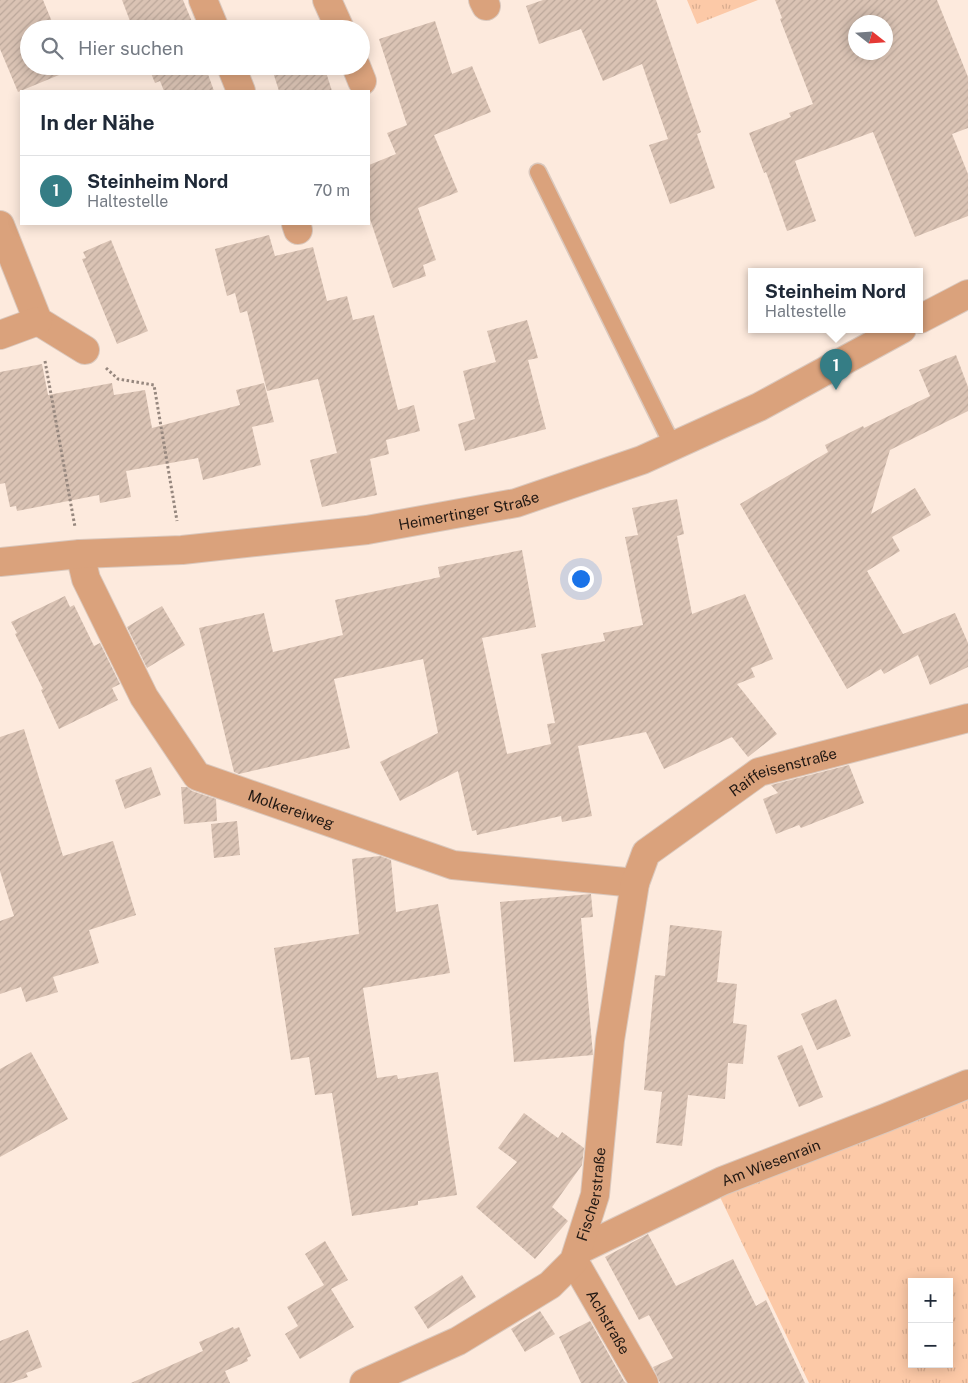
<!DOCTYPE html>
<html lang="de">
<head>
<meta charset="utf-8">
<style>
	body { margin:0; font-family:"Public Sans",sans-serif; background:#f6f6f7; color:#1f2937 }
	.controls { position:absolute; right:15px; bottom:15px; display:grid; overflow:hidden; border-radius:0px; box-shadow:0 2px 12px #0003 }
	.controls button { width:45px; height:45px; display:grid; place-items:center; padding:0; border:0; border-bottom:1px solid #e0e1e3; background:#fff; color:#1f2937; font:25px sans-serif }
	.compass { position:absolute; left:848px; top:15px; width:45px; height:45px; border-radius:50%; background:#fff; box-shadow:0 2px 12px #0003; rotate:107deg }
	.you { position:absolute; left:580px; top:578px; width:18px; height:18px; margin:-12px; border:4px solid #fff; border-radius:50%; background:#1a73e8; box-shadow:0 0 0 8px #1a73e833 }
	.badge { display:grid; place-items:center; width:32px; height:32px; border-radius:50%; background:#357d85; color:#fff; font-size:16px; font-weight:700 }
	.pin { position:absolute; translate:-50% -41px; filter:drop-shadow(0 1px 2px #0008) }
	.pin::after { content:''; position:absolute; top:26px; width:18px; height:15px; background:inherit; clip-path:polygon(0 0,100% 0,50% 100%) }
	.popup { position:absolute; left:748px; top:268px; width:175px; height:65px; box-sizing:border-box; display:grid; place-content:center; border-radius:0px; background:#fff; filter:drop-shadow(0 1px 4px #0005); font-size:16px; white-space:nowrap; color:#747a83 }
	.popup b { font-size:19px; color:#1f2937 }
	.popup::after { content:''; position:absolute; left:50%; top:100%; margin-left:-10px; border:10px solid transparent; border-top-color:#fff }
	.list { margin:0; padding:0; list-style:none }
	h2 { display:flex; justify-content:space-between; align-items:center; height:65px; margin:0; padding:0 20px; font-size:21px }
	h2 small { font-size:16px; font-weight:400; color:#747a83 }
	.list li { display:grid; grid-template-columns:32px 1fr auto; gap:15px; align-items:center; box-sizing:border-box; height:70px; padding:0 20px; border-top:1px solid #e0e1e3 }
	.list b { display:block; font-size:19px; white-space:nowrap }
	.list p { margin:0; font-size:16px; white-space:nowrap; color:#747a83 }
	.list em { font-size:16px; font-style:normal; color:#747a83 }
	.icon { flex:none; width:28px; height:28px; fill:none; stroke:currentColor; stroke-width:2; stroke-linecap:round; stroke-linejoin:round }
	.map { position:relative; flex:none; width:968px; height:1383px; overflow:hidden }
	.search { position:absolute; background:#fff; box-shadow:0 2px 12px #0003; left:20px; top:20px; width:350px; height:55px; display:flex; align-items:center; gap:12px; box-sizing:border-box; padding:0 18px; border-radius:28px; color:#747a83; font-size:19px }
	.panel { position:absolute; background:#fff; box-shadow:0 2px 12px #0003; left:20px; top:90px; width:350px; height:135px; border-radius:0px }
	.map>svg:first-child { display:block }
	.grass { fill:url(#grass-tufts); fill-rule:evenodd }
	.building { fill:url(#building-hatch); fill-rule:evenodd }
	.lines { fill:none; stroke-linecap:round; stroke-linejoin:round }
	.service-casing { stroke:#dac8bd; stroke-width:19 }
	.minor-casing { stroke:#dac8bd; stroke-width:30 }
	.tertiary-casing { stroke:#dac8bd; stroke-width:30 }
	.path { stroke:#96877e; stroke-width:3; stroke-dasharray:2.5 2.5; stroke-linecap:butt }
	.service { stroke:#daa27c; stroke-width:16 }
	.minor { stroke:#daa27c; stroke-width:28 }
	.tertiary { stroke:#daa27c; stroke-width:28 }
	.labels { text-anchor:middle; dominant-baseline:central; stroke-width:4; stroke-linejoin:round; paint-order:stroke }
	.street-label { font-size:15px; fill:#211813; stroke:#fbfbfb }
</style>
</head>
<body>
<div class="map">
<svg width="968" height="1383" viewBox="0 0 968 1383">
	<defs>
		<pattern id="grass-tufts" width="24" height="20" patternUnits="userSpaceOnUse" patternTransform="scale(1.25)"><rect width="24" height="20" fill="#fcc9a7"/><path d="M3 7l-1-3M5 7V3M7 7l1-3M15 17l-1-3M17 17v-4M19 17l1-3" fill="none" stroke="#d8ac8f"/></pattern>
		<pattern id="building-hatch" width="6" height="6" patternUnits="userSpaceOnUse" patternTransform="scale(1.25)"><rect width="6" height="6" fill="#dac3b4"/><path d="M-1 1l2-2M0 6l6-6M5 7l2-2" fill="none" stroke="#bba79a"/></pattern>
	</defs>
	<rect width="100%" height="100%" fill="#fdeadd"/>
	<path class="grass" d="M 687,0 L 758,0 L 697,24 Z
		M 968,1097 L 968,1383 L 809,1383 L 720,1197 ZM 912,1282 L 949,1282 L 949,1364 L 912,1364 Z"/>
	<path class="building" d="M 0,0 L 43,0 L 55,29 L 29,29 L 29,66 L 70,66 L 71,70 L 18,92 L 0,49 Z
		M 122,0 L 183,0 L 195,29 L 133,29 Z
		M 543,0 L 656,0 L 701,132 L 697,134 L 715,188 L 670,204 L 649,145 L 668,139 L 642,64 L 603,81 L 581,29 L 539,44 L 526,6 Z
		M 775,0 L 937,0 L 968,77 L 968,128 L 952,134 L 968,174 L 968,216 L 915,237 L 873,132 L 795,161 L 816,221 L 787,231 L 766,172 L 764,173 L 749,133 L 791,117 L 789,113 L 813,104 L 780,19 L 782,18 ZM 856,22 L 886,22 L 886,52 L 856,52 Z
		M 435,21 L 452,74 L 472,66 L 491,112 L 434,135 L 458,192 L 418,208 L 436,260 L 423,265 L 426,276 L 393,288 L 369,216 L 369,165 L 396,154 L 387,133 L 407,125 L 379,39 Z
		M 148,66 L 205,66 L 214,91 L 164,91 L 160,81 L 155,83 Z
		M 271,66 L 324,66 L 332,91 L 279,91 Z
		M 269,235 L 275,256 L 313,247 L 327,301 L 347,296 L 353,320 L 374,315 L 398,410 L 414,405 L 420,431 L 386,440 L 389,454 L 370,459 L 377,495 L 322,507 L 310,460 L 337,453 L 318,379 L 267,391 L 247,311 L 240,313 L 235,293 L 227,296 L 215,249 Z
		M 111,240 L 148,331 L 117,344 L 82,259 L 86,258 L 83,252 Z
		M 527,320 L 538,358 L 528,360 L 546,429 L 465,451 L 458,424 L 475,419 L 463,371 L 496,362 L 487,331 Z
		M 956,355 L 968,387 L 968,411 L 890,450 L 871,514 L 915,488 L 931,515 L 892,537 L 900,551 L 867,571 L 903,634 L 955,613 L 968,643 L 968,667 L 930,685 L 918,655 L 884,674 L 881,669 L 847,689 L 740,504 L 828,452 L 825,445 L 863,426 L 864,428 L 930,396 L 919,370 Z
		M 42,364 L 48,395 L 112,383 L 114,395 L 145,390 L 152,428 L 240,405 L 236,390 L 264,383 L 274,422 L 252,427 L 261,465 L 203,480 L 198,458 L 126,471 L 131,497 L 100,503 L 99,495 L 17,511 L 16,506 L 10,507 L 5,483 L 0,484 L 0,372 Z
		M 677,499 L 684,534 L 677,536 L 692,614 L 745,594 L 773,659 L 751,668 L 755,677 L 737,684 L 777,734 L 748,757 L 732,737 L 664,769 L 646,732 L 578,746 L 592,816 L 562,822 L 561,816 L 477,835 L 476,830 L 472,831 L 458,771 L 400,801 L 380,762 L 438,733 L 423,659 L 334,679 L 350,748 L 239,774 L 234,772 L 199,628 L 264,613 L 273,652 L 343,635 L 335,600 L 440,577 L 438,567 L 522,550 L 536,627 L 482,638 L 507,754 L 551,744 L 547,724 L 555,723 L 541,654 L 605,641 L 603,633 L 643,625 L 625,537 L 638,535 L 632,508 Z
		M 65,596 L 70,607 L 74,605 L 94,646 L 100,643 L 120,684 L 112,688 L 118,700 L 59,729 L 41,690 L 43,689 L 15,634 L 17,633 L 11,622 Z
		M 162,606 L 185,645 L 147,668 L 127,627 Z
		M 24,729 L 63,856 L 113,841 L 136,915 L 89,930 L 99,963 L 53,977 L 58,992 L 26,1002 L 21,987 L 0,994 L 0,921 L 14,916 L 0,871 L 0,737 Z
		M 849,765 L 864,803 L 801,828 L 799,825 L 776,834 L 763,799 L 778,793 L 771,785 Z
		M 151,767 L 161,795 L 125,809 L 115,780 Z
		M 181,787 L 187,787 L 192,791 L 216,799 L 217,821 L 184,824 Z
		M 237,821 L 240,855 L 214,858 L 211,824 Z
		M 380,856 L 391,860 L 396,912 L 438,904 L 450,973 L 363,988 L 377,1078 L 397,1075 L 398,1079 L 438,1072 L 457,1195 L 418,1201 L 418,1205 L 352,1216 L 332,1093 L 315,1095 L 309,1057 L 291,1060 L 274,948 L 359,934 L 352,859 Z
		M 591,894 L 593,917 L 581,918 L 593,1055 L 514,1062 L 500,902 Z
		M 670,925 L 722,931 L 717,982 L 737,984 L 733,1023 L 747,1025 L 743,1064 L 728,1063 L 725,1099 L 688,1095 L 682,1146 L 656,1143 L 662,1092 L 644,1090 L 655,975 L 665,976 Z
		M 836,999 L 851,1036 L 817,1050 L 801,1014 Z
		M 802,1045 L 823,1097 L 799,1107 L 777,1056 Z
		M 31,1052 L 68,1119 L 0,1157 L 0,1069 Z
		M 524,1113 L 558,1138 L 562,1132 L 584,1148 L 582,1165 L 552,1207 L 568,1221 L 535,1259 L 476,1207 L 517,1162 L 498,1148 Z
		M 648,1234 L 676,1286 L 733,1259 L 756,1306 L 766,1300 L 805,1383 L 660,1383 L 653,1367 L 673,1358 L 649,1315 L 639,1320 L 605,1257 Z
		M 325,1241 L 348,1280 L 331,1289 L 354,1327 L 300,1359 L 285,1334 L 298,1326 L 287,1307 L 324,1285 L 305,1254 Z
		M 462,1275 L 476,1297 L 428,1329 L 414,1307 Z
		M 540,1311 L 555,1334 L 525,1352 L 511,1329 Z
		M 590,1321 L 624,1381 L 626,1383 L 581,1383 L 559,1337 Z
		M 233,1327 L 234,1329 L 239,1327 L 251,1356 L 247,1358 L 248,1361 L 225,1371 L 230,1383 L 131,1383 L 203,1351 L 199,1342 Z
		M 28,1330 L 42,1367 L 26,1373 L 28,1377 L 10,1383 L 0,1383 L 0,1341 Z"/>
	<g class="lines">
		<defs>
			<path id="service" d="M 538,172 L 673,446"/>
			<g id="minor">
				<path d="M 203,0 L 215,29"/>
				<path d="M 327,0 L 340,29"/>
				<path d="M 483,0 L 486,6"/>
				<path d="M 231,66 L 241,91"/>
				<path d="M 356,66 L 362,81"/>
				<path d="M 296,224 L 298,230"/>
				<path d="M 0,225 L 38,321 L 85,350"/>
				<path d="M 0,335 L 38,321"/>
				<path id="s1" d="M 80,554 L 86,579 L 144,697 L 197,776 L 453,865 L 635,883"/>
				<path id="s2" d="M 579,1250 L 722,1181 L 885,1118 L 968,1084"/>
				<path id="s3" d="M 574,1261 L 644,1383"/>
				<path id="s4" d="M 364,1383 L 458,1341 L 550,1285 L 574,1261 L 595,1195 L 610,1040 L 635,883 L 646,853 L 759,772 L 968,718"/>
			</g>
			<g id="tertiary">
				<path d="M 920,319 L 968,294"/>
				<path id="s5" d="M 0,562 L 80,554 L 182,550 L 367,530 L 516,503 L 642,460 L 759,407 L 902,329"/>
			</g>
		</defs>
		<use href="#service" class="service-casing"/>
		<use href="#minor" class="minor-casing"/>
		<use href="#tertiary" class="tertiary-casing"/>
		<path class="path" d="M 45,361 L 75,527
			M 106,368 L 118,379 L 154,385 L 177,521"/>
		<use href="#service" class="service"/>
		<use href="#minor" class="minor"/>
		<use href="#tertiary" class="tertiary"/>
	</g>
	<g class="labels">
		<g class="street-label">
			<text stroke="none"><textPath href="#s5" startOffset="472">Heimertinger Straße</textPath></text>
			<text stroke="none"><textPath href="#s4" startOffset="822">Raiffeisenstraße</textPath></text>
			<text stroke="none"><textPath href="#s1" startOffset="352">Molkereiweg</textPath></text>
			<text stroke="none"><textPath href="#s2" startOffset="211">Am Wiesenrain</textPath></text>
			<text stroke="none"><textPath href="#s4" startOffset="314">Fischerstraße</textPath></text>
			<text stroke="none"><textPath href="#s3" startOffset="70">Achstraße</textPath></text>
		</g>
	</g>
</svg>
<div class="controls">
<button>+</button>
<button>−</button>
</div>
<svg class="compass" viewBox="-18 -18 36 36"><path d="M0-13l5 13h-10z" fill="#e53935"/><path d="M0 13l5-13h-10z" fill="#747a83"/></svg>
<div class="you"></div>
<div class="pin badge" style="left:836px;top:390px">1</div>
<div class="popup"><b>Steinheim Nord</b>Haltestelle</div>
<div class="search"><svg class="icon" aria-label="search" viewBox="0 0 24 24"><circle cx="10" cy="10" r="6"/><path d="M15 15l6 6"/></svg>Hier suchen</div>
<section class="panel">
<h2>In der Nähe<small></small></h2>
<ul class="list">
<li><span class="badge">1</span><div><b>Steinheim Nord</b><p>Haltestelle</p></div><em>70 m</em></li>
</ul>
</section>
</div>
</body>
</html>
